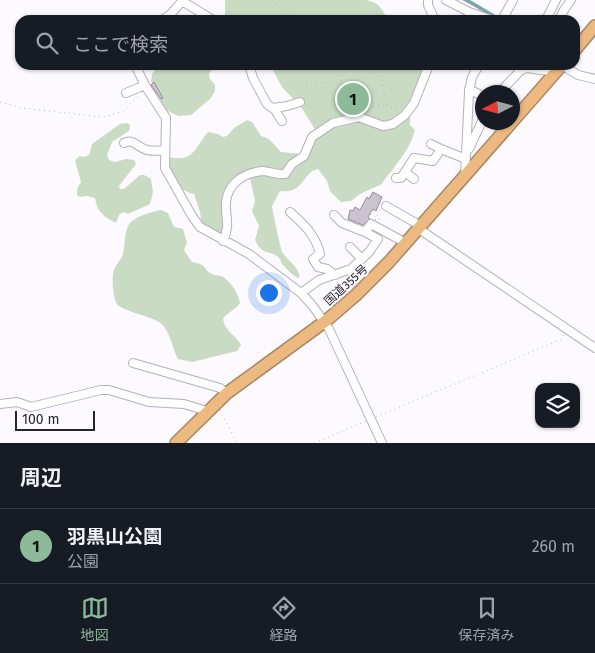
<!DOCTYPE html>
<html lang="ja">
<head>
<meta charset="utf-8">
<style>
	body { margin:0; font-family:"Fira Sans","Noto Sans JP",sans-serif; background:#242831; color:#f1f3f6 }
	.controls { position:absolute; right:15px; bottom:15px; display:grid; overflow:hidden; border-radius:10px; box-shadow:0 1px 4px #0004 }
	.controls button { width:45px; height:45px; display:grid; place-items:center; padding:0; border:0; border-bottom:1px solid #363941; background:#171b24; color:#f1f3f6; font:25px sans-serif }
	.compass { position:absolute; left:475px; top:85px; width:45px; height:45px; border-radius:50%; background:#171b24; box-shadow:0 1px 4px #0004; rotate:264deg }
	.scale { position:absolute; left:15px; bottom:12px; width:80px; box-sizing:border-box; padding-left:5px; border:2px solid #29262b; border-top:0; font-size:14px; line-height:18px; white-space:nowrap; color:#29262b; -webkit-text-stroke:4px #fcf9ff; paint-order:stroke }
	.you { position:absolute; left:268px; top:292px; width:18px; height:18px; margin:-12px; border:4px solid #fff; border-radius:50%; background:#1a73e8; box-shadow:0 0 0 8px #1a73e833 }
	.badge { display:grid; place-items:center; width:32px; height:32px; border-radius:50%; background:#8dbb99; color:#111; font-size:16px; font-weight:700 }
	.pin { position:absolute; translate:-50% -50%; border:2px solid #fff; box-shadow:0 1px 5px #0006 }
	.list { margin:0; padding:0; list-style:none }
	h2 { display:flex; justify-content:space-between; align-items:center; height:65px; margin:0; padding:0 20px; font-size:21px }
	h2 small { font-size:16px; font-weight:400; color:#9ea1a6 }
	.list li { display:grid; grid-template-columns:32px 1fr auto; gap:15px; align-items:center; box-sizing:border-box; height:75px; padding:0 20px; border-top:1px solid #363941 }
	.list b { display:block; font-size:19px; white-space:nowrap }
	.list p { margin:0; font-size:16px; white-space:nowrap; color:#9ea1a6 }
	.list em { font-size:16px; font-style:normal; color:#9ea1a6 }
	.icon { flex:none; width:28px; height:28px; fill:none; stroke:currentColor; stroke-width:2; stroke-linecap:round; stroke-linejoin:round }
	.map { position:relative; flex:none; width:595px; height:443px; overflow:hidden }
	.search { position:absolute; background:#171b24; box-shadow:0 1px 4px #0004; left:15px; right:15px; top:15px; height:55px; display:flex; align-items:center; gap:12px; box-sizing:border-box; padding:0 18px; border-radius:15px; color:#9ea1a6; font-size:19px }
	.sheet { height:140px; background:#171b24 }
	nav { display:flex; justify-content:space-around; align-items:center; box-sizing:border-box; height:70px; border-top:1px solid #363941; background:#171b24; font-size:14px; color:#9ea1a6 }
	nav a { display:grid; justify-items:center; gap:2px }
	nav .on { color:#8dbb99 }
	.map>svg:first-child { display:block }
	.green { fill:#c9dbc2 }
	.water { fill:#7da6ac }
	.building { fill:#cbc3d0; stroke:#948d99 }
	.lines { fill:none; stroke-linecap:round; stroke-linejoin:round }
	.minor-casing { stroke:#b6afbc; stroke-width:10 }
	.highway-casing { stroke:#a88662; stroke-width:14 }
	.path { stroke:#b8b5bb; stroke-width:1; stroke-dasharray:1 4; stroke-linecap:butt }
	.minor { stroke:#fff; stroke-width:8 }
	.highway { stroke:#ecb980; stroke-width:11 }
	.labels { text-anchor:middle; dominant-baseline:central; stroke-width:4; stroke-linejoin:round; paint-order:stroke }
	.street-label { font-size:12px; fill:#29262b; stroke:#fcf9ff }
</style>
</head>
<body>
<div class="map">
<svg width="595" height="443" viewBox="0 0 595 443">
	<rect width="100%" height="100%" fill="#fcf9ff"/>
	<path class="green" d="M 225,0 L 366,0 C 383,3 380,12 391,20 L 225,20 Z
		M 159,65 L 215,65 L 209,74 L 210,79 L 215,85 L 215,91 L 210,99 L 191,115 L 178,116 L 166,110 L 153,86 L 151,81 L 152,74 Z
		M 270,65 L 425,65 L 410,113 L 410,125 L 415,130 C 412,142 404,155 396,165 C 391,173 386,176 382,184 L 360,194 L 351,201 L 341,202 L 330,191 L 327,181 L 318,169 L 312,171 C 300,182 300,193 280,191 L 272,206 C 272,209 281,250 282,252 C 288,261 298,266 300,277 L 298,278 C 293,276 287,269 283,265 C 281,263 281,260 279,258 C 270,249 263,257 255,240 L 259,226 L 252,211 L 255,201 L 250,178 L 240,175 C 222,188 225,211 223,231 L 220,234 L 202,226 L 200,212 L 194,194 C 176,190 169,176 166,159 L 169,157 C 193,163 195,148 208,132 L 218,134 L 223,137 L 227,136 L 234,128 L 247,120 L 252,122 L 261,136 L 269,139 L 281,152 L 302,154 L 316,131 L 301,107 L 282,87 Z
		M 127,123 L 130,125 L 129,131 L 112,142 L 107,155 L 109,160 L 115,162 L 126,159 L 134,160 L 136,164 L 119,186 L 120,189 L 124,189 L 140,175 L 144,175 L 151,179 L 153,192 L 150,204 L 128,214 L 123,212 L 119,215 L 116,223 C 104,217 97,212 95,198 L 87,196 L 80,197 L 77,195 L 77,189 L 81,182 L 75,160 L 80,156 L 84,157 L 89,155 L 92,144 L 120,124 Z
		M 161,210 L 168,213 L 174,227 L 183,229 L 187,243 L 184,250 L 192,262 C 209,265 201,268 212,274 C 215,276 220,275 223,277 C 232,283 238,293 240,303 C 235,310 228,312 223,319 C 225,332 236,335 241,345 L 237,351 L 192,362 L 178,359 C 172,348 170,329 159,322 C 150,316 122,311 117,304 C 113,297 112,282 113,274 C 113,267 121,261 123,254 C 126,243 123,229 132,221 C 140,215 151,212 161,210 Z"/>
	<path class="water" d="M 462,0 L 470,0 L 504,20 C 494,20 473,5 462,0 Z"/>
	<path class="building" d="M 154,82 L 163,98 L 161,99 L 151,85 Z
		M 373,192 L 382,197 L 376,211 L 373,209 L 368,217 L 370,219 L 363,225 L 348,219 L 350,210 L 353,211 L 355,207 L 360,210 L 367,197 L 369,199 Z"/>
	<g class="lines">
		<defs>
			<path id="minor" d="M 428,0 L 428,5 L 435,20
				M 446,0 L 469,12 L 492,20
				M 182,1 L 213,20
				M 162,20 L 170,15 L 183,0
				M 502,20 L 513,0
				M 546,20 L 556,0
				M 559,20 L 564,10 L 571,0
				M 135,65 L 146,87 L 166,118 L 165,168 L 192,216 L 200,227 L 249,254 L 301,293 L 312,305 L 329,329 L 382,443
				M 249,65 L 253,78 L 267,104 L 275,110 L 282,121
				M 562,65 L 578,75 L 595,79
				M 469,89 L 482,96
				M 500,92 L 521,70 L 527,68 L 556,72
				M 126,93 L 145,85
				M 273,108 L 287,106 L 300,102
				M 124,143 C 134,138 138,148 147,150 C 153,151 159,151 164,150
				M 431,144 L 441,149
				M 469,149 L 482,121
				M 405,172 L 414,179
				M 465,175 L 469,92 L 472,77 L 479,65
				M 396,178 L 401,178 L 414,158 L 433,161 L 441,149 L 466,159
				M 386,206 L 421,226
				M 290,212 C 304,224 316,236 320,254 L 313,259 L 318,267 L 327,269 L 335,275
				M 334,215 L 342,223 L 365,232
				M 419,229 L 595,348
				M 223,241 C 231,224 225,218 226,202 C 228,183 244,173 262,171 C 269,171 277,175 285,174 L 292,164 L 304,156 L 312,137 L 333,123 L 359,117 L 383,126 L 393,124 L 405,115 L 414,103 L 429,65
				M 350,247 L 362,259
				M 301,293 L 319,280 L 351,269 L 369,252 L 378,239 L 365,232 L 371,224 L 406,243
				M 133,363 L 220,388 L 227,393
				M 0,404 L 17,402 L 31,407 L 101,390 L 109,390 L 149,402 L 184,404 L 207,411"/>
			<path id="highway" d="M 575,50 L 595,26
				M 512,122 L 562,65
				M 176,443 L 227,393 L 327,320 L 356,295 L 389,262 L 512,122"/>
		</defs>
		<use href="#minor" class="minor-casing"/>
		<use href="#highway" class="highway-casing"/>
		<path class="path" d="M 272,0 L 287,10 L 295,20
			M 191,65 L 191,74
			M 340,65 L 342,84
			M 354,65 L 369,71 L 381,81
			M 382,65 C 381,78 383,92 387,105 L 393,108 L 402,106
			M 298,96 L 297,94 C 303,79 329,83 342,85 L 358,111
			M 0,102 L 22,108 L 103,117 L 122,112 L 139,95
			M 305,105 L 316,109 L 324,121
			M 358,108 L 386,105
			M 370,214 L 381,220
			M 375,220 L 380,210
			M 220,410 L 237,443
			M 376,417 L 562,339 L 564,335
			M 314,443 L 366,421"/>
		<use href="#minor" class="minor"/>
		<use href="#highway" class="highway"/>
	</g>
	<g class="labels">
		<g class="street-label">
			<text transform="translate(346 285) rotate(-42)">国道355号</text>
		</g>
	</g>
</svg>
<div class="controls">
<button><svg class="icon" aria-label="layers" viewBox="0 0 24 24"><path d="M12 4l9 5-9 5-9-5zM3 14l9 5 9-5"/></svg></button>
</div>
<svg class="compass" viewBox="-18 -18 36 36"><path d="M0-13l5 13h-10z" fill="#e53935"/><path d="M0 13l5-13h-10z" fill="#9ea1a6"/></svg>
<div class="scale">100 m</div>
<div class="you"></div>
<div class="pin badge" style="left:353px;top:99px">1</div>
<div class="search"><svg class="icon" aria-label="search" viewBox="0 0 24 24"><circle cx="10" cy="10" r="6"/><path d="M15 15l6 6"/></svg>ここで検索</div>
</div>
<section class="sheet">
<h2>周辺<small></small></h2>
<ul class="list">
<li><span class="badge">1</span><div><b>羽黒山公園</b><p>公園</p></div><em>260 m</em></li>
</ul>
</section>
<nav>
<a class="on"><svg class="icon" aria-label="map" viewBox="0 0 24 24"><path d="M3 6l6-2 6 2 6-2v14l-6 2-6-2-6 2zM9 4v14M15 6v14"/></svg>地図</a>
<a><svg class="icon" aria-label="directions" viewBox="0 0 24 24"><path d="M12 3l9 9-9 9-9-9zM9 14v-3h6M13 9l2 2-2 2"/></svg>経路</a>
<a><svg class="icon" aria-label="saved" viewBox="0 0 24 24"><path d="M7 4h10v16l-5-4-5 4z"/></svg>保存済み</a>
</nav>
</body>
</html>
